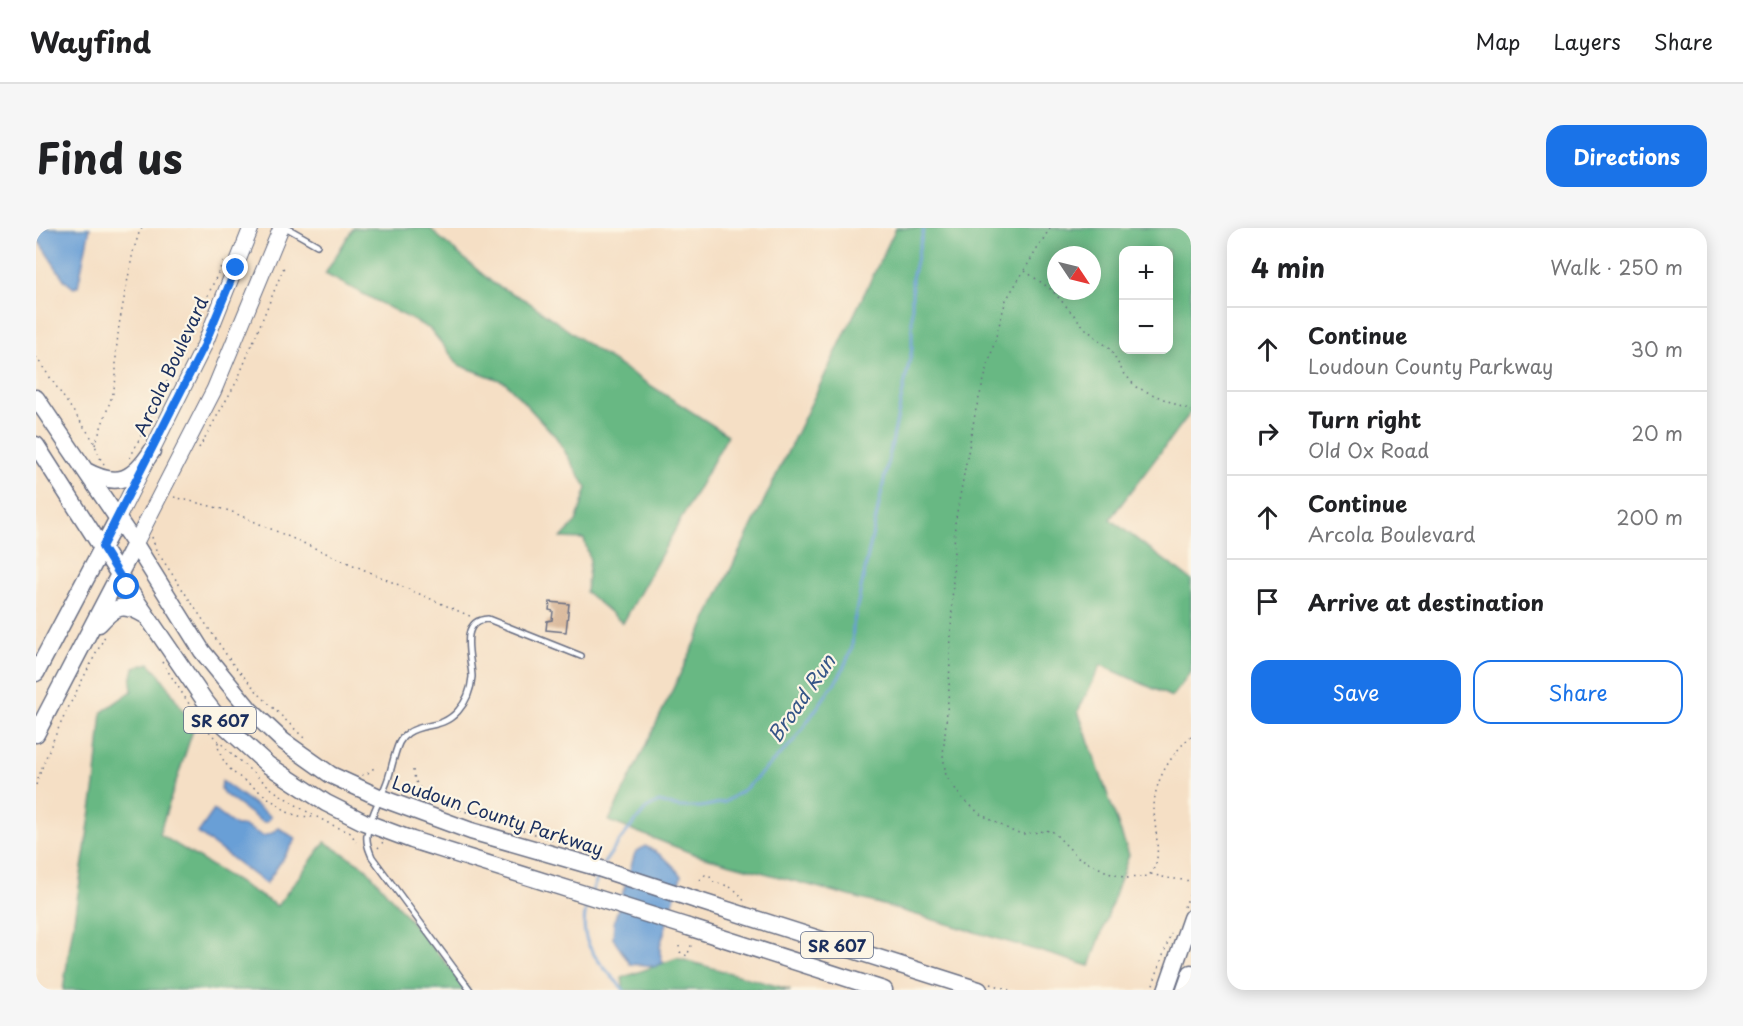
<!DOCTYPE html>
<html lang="en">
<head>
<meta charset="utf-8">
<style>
	body { margin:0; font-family:"Playpen Sans",sans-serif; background:#f6f6f6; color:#202124 }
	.controls { position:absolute; right:18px; top:18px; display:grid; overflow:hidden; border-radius:12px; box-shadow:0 3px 15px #0003 }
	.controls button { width:54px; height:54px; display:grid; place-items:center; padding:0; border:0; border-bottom:2px solid #e0e0e0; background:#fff; color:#202124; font:30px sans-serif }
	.compass { position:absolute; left:1011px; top:18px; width:54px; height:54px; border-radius:50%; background:#fff; box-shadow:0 3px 15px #0003; rotate:125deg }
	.stop { position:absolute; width:18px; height:18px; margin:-14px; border:4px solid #1a73e8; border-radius:50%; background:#fff }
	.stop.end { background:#1a73e8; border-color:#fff; box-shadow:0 2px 6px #0008 }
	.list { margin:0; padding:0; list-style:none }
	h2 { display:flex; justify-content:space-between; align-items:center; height:78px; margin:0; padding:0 24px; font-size:26px }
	h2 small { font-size:20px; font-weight:400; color:#757577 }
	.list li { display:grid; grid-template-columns:39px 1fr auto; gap:18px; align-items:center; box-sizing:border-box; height:84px; padding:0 24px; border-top:2px solid #e0e0e0 }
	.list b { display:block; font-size:22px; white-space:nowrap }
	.list p { margin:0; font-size:20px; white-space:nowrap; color:#757577 }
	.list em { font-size:20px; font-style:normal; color:#757577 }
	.actions { display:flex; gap:12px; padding:18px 24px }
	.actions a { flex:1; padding:14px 0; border:2px solid #1a73e8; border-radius:18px; text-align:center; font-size:21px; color:#1a73e8 }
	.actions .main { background:#1a73e8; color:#fff }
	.icon { flex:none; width:33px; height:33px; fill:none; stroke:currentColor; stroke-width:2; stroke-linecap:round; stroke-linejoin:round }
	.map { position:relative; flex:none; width:1155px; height:762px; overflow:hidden; border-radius:18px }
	header { display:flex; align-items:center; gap:36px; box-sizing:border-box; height:84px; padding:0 30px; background:#fff; border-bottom:2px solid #e0e0e0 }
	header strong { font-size:28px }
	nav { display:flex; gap:33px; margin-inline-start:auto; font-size:21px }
	.intro { display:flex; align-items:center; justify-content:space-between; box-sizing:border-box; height:144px; padding:0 36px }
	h1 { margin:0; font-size:42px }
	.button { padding:15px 27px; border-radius:18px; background:#1a73e8; color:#fff; font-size:21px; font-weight:700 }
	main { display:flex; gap:36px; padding:0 36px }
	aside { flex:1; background:#fff; border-radius:18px; box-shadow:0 3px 15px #0003 }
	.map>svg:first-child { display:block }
	.forest { fill:#68b883; stroke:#427470; stroke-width:1.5; fill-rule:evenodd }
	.water { fill:#699fd6; stroke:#42679a; stroke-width:1.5 }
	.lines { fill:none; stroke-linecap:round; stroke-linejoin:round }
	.stream { stroke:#699fd6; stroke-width:3 }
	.building { fill:#d4af8f }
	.service-casing { stroke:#676d82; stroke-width:8 }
	.secondary-casing { stroke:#676d82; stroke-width:17 }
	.primary-casing { stroke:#676d82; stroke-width:19 }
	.path { stroke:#676d82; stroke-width:1.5; stroke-dasharray:1.5 4.5; stroke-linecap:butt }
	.service { stroke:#fff; stroke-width:5 }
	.secondary { stroke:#fff; stroke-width:15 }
	.primary { stroke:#fff; stroke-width:16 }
	.primary-bridge-casing { stroke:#676d82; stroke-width:19; stroke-linecap:butt }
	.primary-bridge { stroke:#fff; stroke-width:16 }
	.route { stroke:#1a73e8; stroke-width:8 }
	.labels { text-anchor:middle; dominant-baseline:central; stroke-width:4.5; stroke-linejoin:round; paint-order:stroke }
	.shield { fill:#fcf5e5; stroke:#5e6a86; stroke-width:1.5 }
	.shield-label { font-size:16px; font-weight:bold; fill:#1b2f5e }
	.street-label { font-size:18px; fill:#1b2f5e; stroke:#fcf5e5 }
	.water-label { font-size:20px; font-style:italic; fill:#365688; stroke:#fcf5e5 }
</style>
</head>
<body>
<header>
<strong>Wayfind</strong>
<nav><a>Map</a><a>Layers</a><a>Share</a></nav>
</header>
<div class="intro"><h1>Find us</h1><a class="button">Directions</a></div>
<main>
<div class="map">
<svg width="1155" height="762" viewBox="0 0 1155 762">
	<rect width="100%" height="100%" fill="#fcf5e5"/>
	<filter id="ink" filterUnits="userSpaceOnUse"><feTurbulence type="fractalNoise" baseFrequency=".0167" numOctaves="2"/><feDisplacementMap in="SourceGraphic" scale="12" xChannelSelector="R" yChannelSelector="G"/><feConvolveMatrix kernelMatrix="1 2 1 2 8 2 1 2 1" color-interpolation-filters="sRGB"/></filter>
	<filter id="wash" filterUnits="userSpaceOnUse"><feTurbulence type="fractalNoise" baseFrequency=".008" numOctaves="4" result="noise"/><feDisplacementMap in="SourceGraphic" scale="24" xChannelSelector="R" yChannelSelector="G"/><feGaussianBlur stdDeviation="1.35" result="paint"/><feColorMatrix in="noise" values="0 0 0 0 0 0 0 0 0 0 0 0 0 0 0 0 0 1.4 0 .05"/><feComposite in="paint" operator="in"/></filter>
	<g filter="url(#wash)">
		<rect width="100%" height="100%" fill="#f5dfc5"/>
		<path class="forest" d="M 317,0 L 394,0 L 403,9 L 458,56 L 491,73 L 564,125 L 692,207 L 587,395 L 550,364 L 554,332 L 548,311 L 525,310 L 540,294 L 551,260 L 520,209 L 469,154 L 423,137 L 394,101 L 289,46 Z
			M 860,0 L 1155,0 L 1155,184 L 1074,291 L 1155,352 L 1155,444 L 1136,469 L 1065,437 L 1042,483 L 1093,627 L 1054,738 L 847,677 L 658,626 L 573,593 ZM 1132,22 L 1132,122 L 1088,122 L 1088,22 ZM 1020,27 L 1056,27 L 1056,63 L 1020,63 Z
			M 113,435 L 124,447 L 158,499 L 123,606 L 241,678 L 289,614 L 329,639 L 433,762 L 27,762 L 59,557 L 66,484 L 96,463 L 95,453 L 98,440 Z
			M 641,730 L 755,762 L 588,762 L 586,750 Z"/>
		<path class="water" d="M 0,0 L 54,0 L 42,58 L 38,60 L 29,53 L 0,9 Z
			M 186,553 L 235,589 L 231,594 L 226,594 L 188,566 L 185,561 Z
			M 178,582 L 200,598 L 208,598 L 227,608 L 236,605 L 243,600 L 260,611 L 230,656 L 162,605 Z
			M 609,618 C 624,625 636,634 645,648 L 624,718 L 624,725 L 627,735 L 618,739 C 609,735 603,738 594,736 L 577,710 L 578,694 L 599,625 Z"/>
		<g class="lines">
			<path class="stream" d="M 568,635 L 585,611 L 610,581 L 623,574 L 643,579 L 665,579 L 689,574 L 710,560 L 757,514 L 804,447 L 816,421 L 817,398 L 876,121 L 876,50 L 888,0
				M 556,663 L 563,647
				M 553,672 C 537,714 563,733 588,762"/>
		</g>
		<g id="blocks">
			<path class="building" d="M 514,374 L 533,376 L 530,404 L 510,402 L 511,393 L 516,392 L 517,383 L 513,382 Z"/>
		</g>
	</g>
	<g filter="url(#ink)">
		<use href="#blocks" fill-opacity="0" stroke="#676d82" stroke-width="1.5"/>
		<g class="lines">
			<defs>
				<path id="service" d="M 251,0 L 281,17
					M 434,762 L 336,629 C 333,622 330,615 331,607 C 334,587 346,569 352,551 C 356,539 358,526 363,515 C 365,511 369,507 372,505 C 388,494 405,502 422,483 C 430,474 435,461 436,449 C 436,432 421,392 452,391 L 545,428"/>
				<path id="secondary" d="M 82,290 L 168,118 L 215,0
					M 99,316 L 178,162 L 245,0"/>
				<path id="primary" d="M 0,170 L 99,316 L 166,423 L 214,482 L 247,513 L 295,547 L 345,570 L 435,603 L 553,637
					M 0,217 L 91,359 L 169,473 L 186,495 L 232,537 L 290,575 L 328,594 L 376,612 L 538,663
					M 50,243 C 82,260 97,252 116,223
					M 63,396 C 79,378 87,374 109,387
					M 0,445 L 82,290
					M 0,506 L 99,316
					M 660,672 L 943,762
					M 652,699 L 848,762
					M 1130,762 L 1155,690
					M 1149,762 L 1155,745"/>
			</defs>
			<use href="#service" class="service-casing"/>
			<use href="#secondary" class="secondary-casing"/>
			<use href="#primary" class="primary-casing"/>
			<path class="path" d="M 1014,0 L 970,72 L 940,181 L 919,295 L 913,461 L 907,527 L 910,548 L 926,570 L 944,586 L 978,604 L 989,606 L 1015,602 L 1042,629 L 1075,646 L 1092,650 L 1113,648 C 1115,644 1119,640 1120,636 C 1124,620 1118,597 1118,580 C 1118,552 1135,527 1155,508
				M 989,43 L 1016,62 L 1050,101 L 1074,121 L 1087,144 L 1100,159 L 1155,183
				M 0,129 L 57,212 L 64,230 L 68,236
				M 59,217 L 77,165 L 80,151 L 80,125 L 83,97 L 97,24 L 103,5 L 106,0
				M 163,220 L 201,153 L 248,39
				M 94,230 L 152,111 L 187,34
				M 138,269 L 194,283 L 436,389
				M 116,309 L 120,322 L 196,435 L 224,467 L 270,512
				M 126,434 L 159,485 L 176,507 L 198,528 L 237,562 L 268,582 L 294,596 L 315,605 L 320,614
				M 182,514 C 181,524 190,538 198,545 L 253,585 L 263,588 L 278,589
				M 377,542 C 379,557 387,567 400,574 L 517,612
				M 326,547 L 332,545 L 338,540
				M 0,557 C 17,505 44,457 69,408
				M 342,620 L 347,614
				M 1115,646 L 1131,650 L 1155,653
				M 664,652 L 669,647 L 674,649 L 677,654 C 691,657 701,660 708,673
				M 1148,679 L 1155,664
				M 643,718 L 644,724 L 651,728 L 656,715
				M 955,756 L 974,762
				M 1115,762 L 1135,705"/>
			<use href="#service" class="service"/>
			<use href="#secondary" class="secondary"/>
			<use href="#primary" class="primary"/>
			<defs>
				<path id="primary-bridge" d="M 553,637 L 660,672
					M 538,663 L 652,699"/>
			</defs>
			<use href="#primary-bridge" class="primary-bridge-casing"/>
			<use href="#primary-bridge" class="primary-bridge"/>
		</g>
	</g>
	<g class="lines" filter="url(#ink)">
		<path class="route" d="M 91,359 L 66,319 L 168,118 L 200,40"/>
	</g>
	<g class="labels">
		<g class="shield">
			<rect x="148" y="479" width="72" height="26" rx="4.5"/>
			<rect x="765" y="704" width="72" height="26" rx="4.5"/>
		</g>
		<g class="shield-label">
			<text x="184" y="492">SR 607</text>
			<text x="801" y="717">SR 607</text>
		</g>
		<g class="street-label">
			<text transform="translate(134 138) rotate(-65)">Arcola Boulevard</text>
			<text transform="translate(462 587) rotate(18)">Loudoun County Parkway</text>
		</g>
		<g class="water-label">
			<text transform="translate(765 470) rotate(-55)">Broad Run</text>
		</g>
	</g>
</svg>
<div class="controls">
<button>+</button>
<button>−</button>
</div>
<svg class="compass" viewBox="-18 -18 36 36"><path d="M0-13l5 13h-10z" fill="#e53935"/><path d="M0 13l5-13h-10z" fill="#757577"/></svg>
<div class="stop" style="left:91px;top:359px"></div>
<div class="stop end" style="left:200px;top:40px"></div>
</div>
<aside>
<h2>4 min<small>Walk · 250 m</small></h2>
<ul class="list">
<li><svg class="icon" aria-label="ahead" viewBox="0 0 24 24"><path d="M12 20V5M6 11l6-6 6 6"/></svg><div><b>Continue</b><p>Loudoun County Parkway</p></div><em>30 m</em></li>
<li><svg class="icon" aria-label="right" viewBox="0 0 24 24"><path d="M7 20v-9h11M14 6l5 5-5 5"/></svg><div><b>Turn right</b><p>Old Ox Road</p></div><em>20 m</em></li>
<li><svg class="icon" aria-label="ahead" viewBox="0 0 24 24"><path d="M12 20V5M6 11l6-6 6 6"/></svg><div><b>Continue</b><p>Arcola Boulevard</p></div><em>200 m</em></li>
<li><svg class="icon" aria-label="arrive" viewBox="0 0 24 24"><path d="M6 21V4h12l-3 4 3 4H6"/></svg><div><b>Arrive at destination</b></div></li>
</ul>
<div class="actions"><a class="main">Save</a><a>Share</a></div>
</aside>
</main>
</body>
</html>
